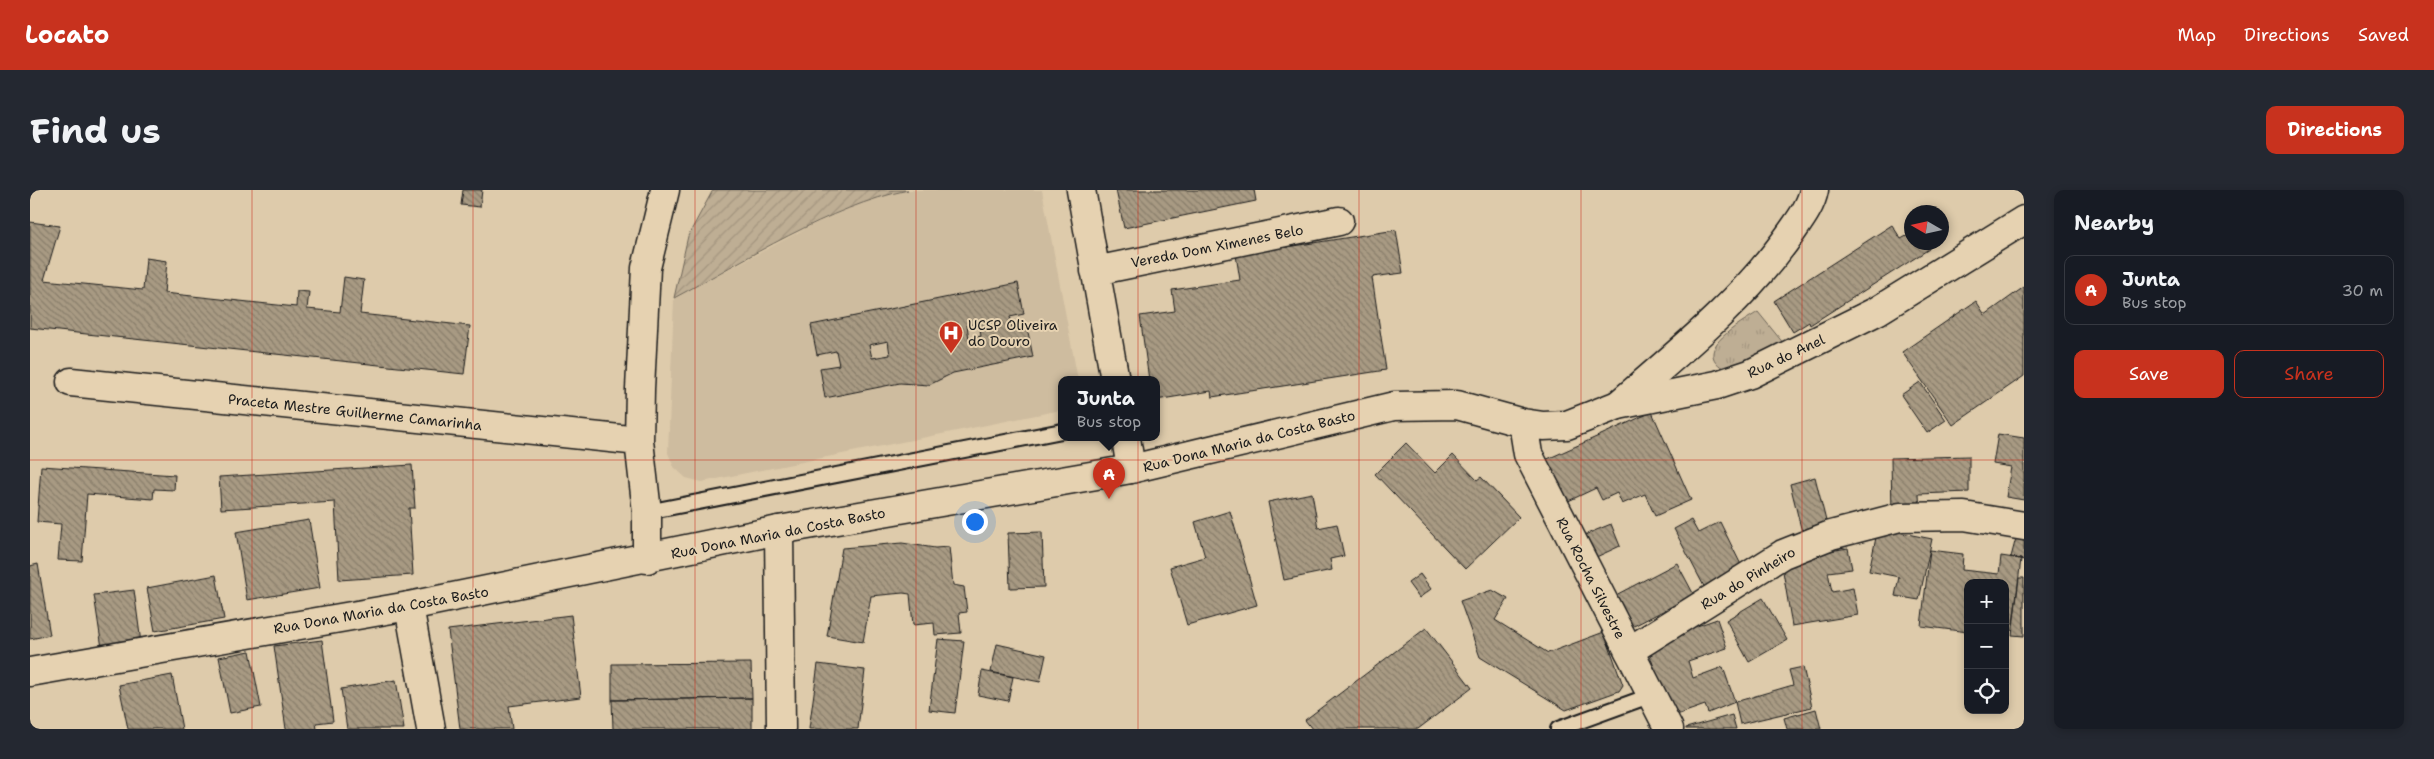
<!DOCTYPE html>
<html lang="en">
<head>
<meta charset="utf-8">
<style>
	body { margin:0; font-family:"Shantell Sans",sans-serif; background:#242831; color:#f1f3f6 }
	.controls { position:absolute; right:15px; bottom:15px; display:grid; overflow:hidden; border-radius:10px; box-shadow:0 2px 8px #0003 }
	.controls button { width:45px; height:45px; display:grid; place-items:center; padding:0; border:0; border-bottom:1px solid #363941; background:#171b24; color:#f1f3f6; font:25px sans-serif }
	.compass { position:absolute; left:1874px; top:15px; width:45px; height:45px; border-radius:50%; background:#171b24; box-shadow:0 2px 8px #0003; rotate:279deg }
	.you { position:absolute; left:944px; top:331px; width:18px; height:18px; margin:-12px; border:4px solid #fff; border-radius:50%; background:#1a73e8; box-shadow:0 0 0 8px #1a73e833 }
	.badge { display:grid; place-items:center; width:32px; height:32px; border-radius:50%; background:#c8321e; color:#fff; font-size:16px; font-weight:700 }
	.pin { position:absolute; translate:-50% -41px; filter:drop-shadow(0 1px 2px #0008) }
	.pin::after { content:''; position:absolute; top:26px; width:18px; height:15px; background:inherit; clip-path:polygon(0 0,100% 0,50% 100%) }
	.popup { position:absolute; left:1028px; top:186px; width:102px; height:65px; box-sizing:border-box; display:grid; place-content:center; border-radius:10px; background:#171b24; filter:drop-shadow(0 1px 4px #0005); font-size:16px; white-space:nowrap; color:#9ea1a6 }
	.popup b { font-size:19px; color:#f1f3f6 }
	.popup::after { content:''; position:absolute; left:50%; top:100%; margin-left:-10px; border:10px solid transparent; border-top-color:#171b24 }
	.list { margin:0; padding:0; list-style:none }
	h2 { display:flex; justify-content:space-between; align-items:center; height:65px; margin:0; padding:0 20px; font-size:21px }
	h2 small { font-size:16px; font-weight:400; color:#9ea1a6 }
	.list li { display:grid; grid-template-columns:32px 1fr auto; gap:15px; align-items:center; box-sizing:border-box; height:70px; margin:0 10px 10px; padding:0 10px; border:1px solid #363941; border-radius:10px }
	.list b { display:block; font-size:19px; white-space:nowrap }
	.list p { margin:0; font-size:16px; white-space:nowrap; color:#9ea1a6 }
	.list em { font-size:16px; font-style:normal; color:#9ea1a6 }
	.actions { display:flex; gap:10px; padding:15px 20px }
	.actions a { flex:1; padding:11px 0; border:1px solid #c8321e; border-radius:10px; text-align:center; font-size:18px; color:#c8321e }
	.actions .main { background:#c8321e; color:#fff }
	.icon { flex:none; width:28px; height:28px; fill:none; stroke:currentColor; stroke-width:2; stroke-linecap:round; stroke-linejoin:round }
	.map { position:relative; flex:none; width:1994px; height:539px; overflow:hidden; border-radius:10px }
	header { display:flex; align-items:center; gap:30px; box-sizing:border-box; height:70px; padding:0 25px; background:#c8321e; color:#fff }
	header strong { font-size:24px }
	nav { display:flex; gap:28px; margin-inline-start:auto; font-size:18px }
	.intro { display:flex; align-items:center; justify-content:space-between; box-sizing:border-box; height:120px; padding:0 30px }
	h1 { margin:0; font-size:35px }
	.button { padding:12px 22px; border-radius:10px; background:#c8321e; color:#fff; font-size:18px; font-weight:700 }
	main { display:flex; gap:30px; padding:0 30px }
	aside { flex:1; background:#171b24; border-radius:10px; box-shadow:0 2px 8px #0003 }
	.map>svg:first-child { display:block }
	.built { fill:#cebc9f }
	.grass { fill:url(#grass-tufts); stroke:#6d6558 }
	.garden { fill:url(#garden-furrows); stroke:#6d6558 }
	.building { fill:url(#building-back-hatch); stroke:#1c1c1c; fill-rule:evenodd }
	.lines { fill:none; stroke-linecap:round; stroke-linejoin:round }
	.service-casing { stroke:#1c1c1c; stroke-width:18 }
	.minor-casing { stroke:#1c1c1c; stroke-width:31 }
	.tertiary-casing { stroke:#1c1c1c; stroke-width:31 }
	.service { stroke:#e6d2b1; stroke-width:14 }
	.minor { stroke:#e6d2b1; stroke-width:28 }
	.tertiary { stroke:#e6d2b1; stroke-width:28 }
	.grid { fill:none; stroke:#c8321e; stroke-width:1; stroke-opacity:0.55 }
	.labels { text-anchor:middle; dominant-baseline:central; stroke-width:4; stroke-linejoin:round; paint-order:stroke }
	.street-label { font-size:14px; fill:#1c1c1c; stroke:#e6d2b1 }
	.poi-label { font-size:14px; fill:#1c1c1c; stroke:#e6d2b1; text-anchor:start }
</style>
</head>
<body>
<header>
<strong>Locato</strong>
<nav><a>Map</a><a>Directions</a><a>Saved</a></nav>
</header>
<div class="intro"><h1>Find us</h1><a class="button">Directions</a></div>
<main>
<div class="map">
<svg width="1994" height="539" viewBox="0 0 1994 539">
	<defs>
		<pattern id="grass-tufts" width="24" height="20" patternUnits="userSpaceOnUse" patternTransform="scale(1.25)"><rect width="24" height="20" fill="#beae94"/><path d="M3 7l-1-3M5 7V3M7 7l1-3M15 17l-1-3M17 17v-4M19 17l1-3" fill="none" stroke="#a3957f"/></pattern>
		<pattern id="garden-furrows" width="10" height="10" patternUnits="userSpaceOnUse" patternTransform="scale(1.25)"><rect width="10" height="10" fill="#beae94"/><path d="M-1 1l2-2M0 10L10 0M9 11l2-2" fill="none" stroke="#a3957f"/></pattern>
		<pattern id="building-back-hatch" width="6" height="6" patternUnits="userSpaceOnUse" patternTransform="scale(1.25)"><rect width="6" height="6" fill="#a89a83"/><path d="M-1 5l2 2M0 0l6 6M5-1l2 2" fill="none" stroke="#887d6a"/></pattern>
	</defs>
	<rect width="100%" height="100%" fill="#decbab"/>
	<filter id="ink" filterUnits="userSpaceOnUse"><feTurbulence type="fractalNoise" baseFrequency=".02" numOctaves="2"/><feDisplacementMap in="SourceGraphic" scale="10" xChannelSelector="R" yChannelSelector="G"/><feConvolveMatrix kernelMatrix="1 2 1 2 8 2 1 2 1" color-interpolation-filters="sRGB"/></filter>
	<g filter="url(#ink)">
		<path class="built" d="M 878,0 L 1012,0 L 1048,190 L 1032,190 L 1031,220 L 672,292 L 656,288 L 644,277 L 638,263 L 644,108 L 786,33 L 848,6 Z"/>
		<path class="grass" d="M 1728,122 L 1754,154 L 1718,171 L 1693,178 C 1662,159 1711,133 1728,122 Z"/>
		<path class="garden" d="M 683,0 L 878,0 C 800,16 715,70 644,108 L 658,46 Z"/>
		<path class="building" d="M 433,0 L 452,0 L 450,17 L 431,15 Z
			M 1086,0 L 1224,0 L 1226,11 L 1094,38 Z
			M 0,32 L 30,36 L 14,90 L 113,100 L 116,68 L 137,71 L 134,103 L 266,117 L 267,101 L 279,102 L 277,119 L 310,122 L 314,87 L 334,90 L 330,124 L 440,136 L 434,184 L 0,138 Z
			M 1862,35 L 1871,49 L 1882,43 L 1882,52 L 1895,52 L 1899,59 L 1780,135 L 1779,132 L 1763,142 L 1744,111 Z
			M 1366,40 L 1373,83 L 1342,87 L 1356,180 L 1182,207 L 1181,201 L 1126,210 L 1126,190 L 1119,190 L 1110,126 L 1145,121 L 1142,100 L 1210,90 L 1206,65 Z
			M 988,93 L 994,124 L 980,127 L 983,140 L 997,137 L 1003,167 L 923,183 L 899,195 L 870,193 L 795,208 L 790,178 L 809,175 L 806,161 L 787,165 L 781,135 ZM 949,133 L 951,146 L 939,149 L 937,135 ZM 858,151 L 860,165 L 842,168 L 839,155 Z
			M 1994,97 L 1994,186 L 1923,235 L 1872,162 L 1946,111 L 1955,125 Z
			M 1890,192 L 1916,230 L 1897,243 L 1871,205 Z
			M 1622,222 L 1661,310 L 1625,326 L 1615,304 L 1592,314 L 1587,303 L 1572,310 L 1566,298 L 1532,314 L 1513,271 Z
			M 1968,244 L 1994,248 L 1994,310 L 1976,307 L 1981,277 L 1963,274 Z
			M 1376,253 L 1405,283 L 1423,265 L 1447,290 L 1451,287 L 1489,327 L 1435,379 L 1345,284 Z
			M 1939,266 L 1939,302 L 1889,304 L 1890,325 L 1862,326 L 1861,268 Z
			M 382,275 L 385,318 L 379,318 L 383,385 L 309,390 L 305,312 L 191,319 L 189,287 Z
			M 11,276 L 145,285 L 144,300 L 124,299 L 123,309 L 57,304 L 52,371 L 28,370 L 31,334 L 7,332 Z
			M 1785,287 L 1798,339 L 1773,346 L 1760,294 Z
			M 1282,303 L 1288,338 L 1307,334 L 1314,366 L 1300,369 L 1302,380 L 1254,390 L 1238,312 Z
			M 1200,321 L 1227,415 L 1157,435 L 1140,377 L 1175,367 L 1165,332 Z
			M 279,330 L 290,398 L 217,410 L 206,342 Z
			M 1661,330 L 1668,343 L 1690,332 L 1716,385 L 1678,404 L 1644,339 Z
			M 1581,334 L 1590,356 L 1562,369 L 1552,346 Z
			M 1848,338 L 1902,349 L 1889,410 L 1865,406 L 1869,387 L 1839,381 Z
			M 1012,342 L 1014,397 L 980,398 L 978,343 Z
			M 1986,348 L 1994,350 L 1994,370 L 1981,367 Z
			M 872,353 L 905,358 L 919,357 L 923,395 L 934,397 L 937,422 L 929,423 L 931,443 L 905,445 L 904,433 L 883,435 L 880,404 L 873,403 L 841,406 L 833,452 L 797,446 L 812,358 Z
			M 1818,358 L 1822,379 L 1798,382 L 1802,402 L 1823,398 L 1828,425 L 1762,436 L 1751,369 Z
			M 1900,360 L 1933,364 L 1932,380 L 1969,384 L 1971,366 L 1991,369 L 1983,434 L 1975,433 L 1975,393 L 1938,393 L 1938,442 L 1891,436 Z
			M 1647,373 L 1664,405 L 1598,439 L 1582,407 Z
			M 8,374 L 20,445 L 0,449 L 0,376 Z
			M 1390,384 L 1401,399 L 1389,408 L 1378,393 Z
			M 186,385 L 194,429 L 125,441 L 117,398 Z
			M 1989,388 L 1994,388 L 1994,446 L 1982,445 Z
			M 104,400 L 111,453 L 72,458 L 64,405 Z
			M 1462,400 L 1478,409 L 1465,430 L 1518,463 L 1574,442 L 1593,495 L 1589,501 L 1536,520 L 1450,467 L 1430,411 Z
			M 1733,408 L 1757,450 L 1719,472 L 1696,430 Z
			M 541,425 L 551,507 L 479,516 L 482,539 L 430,539 L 418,440 Z
			M 1687,429 L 1697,458 L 1658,471 L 1663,488 L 1693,477 L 1705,512 L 1678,523 L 1675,515 L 1641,527 L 1616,454 Z
			M 1396,438 L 1442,498 L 1388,539 L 1282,539 L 1275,530 Z
			M 908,449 L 934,451 L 925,523 L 899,520 Z
			M 292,450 L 303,531 L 286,533 L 287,539 L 256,539 L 244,456 Z
			M 967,454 L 1016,465 L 1010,492 L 961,482 Z
			M 220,461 L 231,517 L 200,523 L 189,467 Z
			M 721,473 L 722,508 L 582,510 L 582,474 Z
			M 788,474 L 835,480 L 828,539 L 779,539 Z
			M 1773,477 L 1782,517 L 1710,534 L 1705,512 L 1763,495 L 1759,480 Z
			M 952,481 L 983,487 L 978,511 L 948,505 Z
			M 142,485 L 152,539 L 98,539 L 89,495 Z
			M 366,490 L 374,539 L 317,539 L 311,499 Z
			M 722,508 L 722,539 L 583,539 L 582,510 Z
			M 1786,519 L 1791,539 L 1757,539 L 1754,528 Z
			M 1702,525 L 1706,539 L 1656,539 L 1656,538 Z"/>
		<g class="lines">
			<defs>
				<path id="service" d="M 617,322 L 1032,241
					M 1528,539 L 1622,505"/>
				<path id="minor" d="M 1051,0 L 1085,190
					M 1065,81 L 1309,31
					M 41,192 L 609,251
					M 1588,215 C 1649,162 1714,110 1761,43 C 1770,30 1781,16 1784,0
					M 1096,248 L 1101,279
					M 749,340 L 751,539
					M 617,369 L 617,322 L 609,251 L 610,199 L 616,78 L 635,0
					M 379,416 L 401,539
					M 1599,461 L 1753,364 L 1801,345 L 1870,327 L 1934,326 L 1994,336"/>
				<path id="tertiary" d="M 1493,233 L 1498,264 L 1639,539
					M 0,482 L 379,416 L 749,340 L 1101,279 L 1364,216 L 1427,215 L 1493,233 L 1513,236 L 1537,235 L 1588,215 L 1687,195 L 1720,184 L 1847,121 L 1994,30"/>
			</defs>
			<use href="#service" class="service-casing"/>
			<use href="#minor" class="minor-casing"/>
			<use href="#tertiary" class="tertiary-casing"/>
			<use href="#service" class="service"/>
			<use href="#minor" class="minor"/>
			<use href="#tertiary" class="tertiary"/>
		</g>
	</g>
	<path class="grid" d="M 222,0 L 222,539M 443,0 L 443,539M 665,0 L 665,539M 886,0 L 886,539M 1108,0 L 1108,539M 1329,0 L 1329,539M 1551,0 L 1551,539M 1772,0 L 1772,539M 0,270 L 1994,270"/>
	<defs>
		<symbol id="hospital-pin" viewBox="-11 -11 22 30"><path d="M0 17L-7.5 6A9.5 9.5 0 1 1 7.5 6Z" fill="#c8321e" stroke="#e6d2b1"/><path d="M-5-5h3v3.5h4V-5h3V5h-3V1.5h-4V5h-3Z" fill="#fff"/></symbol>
	</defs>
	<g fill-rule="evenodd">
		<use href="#hospital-pin" x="907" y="129" width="28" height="38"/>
	</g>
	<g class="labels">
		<g class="street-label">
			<text transform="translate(1187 56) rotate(-11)">Vereda Dom Ximenes Belo</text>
			<text transform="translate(1756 166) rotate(-25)">Rua do Anel</text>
			<text transform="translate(325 222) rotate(6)">Praceta Mestre Guilherme Camarinha</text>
			<text transform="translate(1219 251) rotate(-14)">Rua Dona Maria da Costa Basto</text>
			<text transform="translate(748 343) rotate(-11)">Rua Dona Maria da Costa Basto</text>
			<text transform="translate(1561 388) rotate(63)">Rua Rocha Silvestre</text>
			<text transform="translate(1718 388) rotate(-31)">Rua do Pinheiro</text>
			<text transform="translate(351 420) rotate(-10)">Rua Dona Maria da Costa Basto</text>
		</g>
		<g class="poi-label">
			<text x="938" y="135">UCSP Oliveira<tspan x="938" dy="16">do Douro</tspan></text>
		</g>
	</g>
</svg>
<div class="controls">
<button>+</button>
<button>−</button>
<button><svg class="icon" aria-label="locate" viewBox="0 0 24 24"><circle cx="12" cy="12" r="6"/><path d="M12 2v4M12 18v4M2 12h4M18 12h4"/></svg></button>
</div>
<svg class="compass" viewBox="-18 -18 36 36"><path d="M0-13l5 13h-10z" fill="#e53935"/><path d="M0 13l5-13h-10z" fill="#9ea1a6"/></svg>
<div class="you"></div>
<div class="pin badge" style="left:1079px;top:309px">A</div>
<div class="popup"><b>Junta</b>Bus stop</div>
</div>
<aside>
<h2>Nearby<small></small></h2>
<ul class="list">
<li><span class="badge">A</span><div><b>Junta</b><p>Bus stop</p></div><em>30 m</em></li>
</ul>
<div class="actions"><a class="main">Save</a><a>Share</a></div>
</aside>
</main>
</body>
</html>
